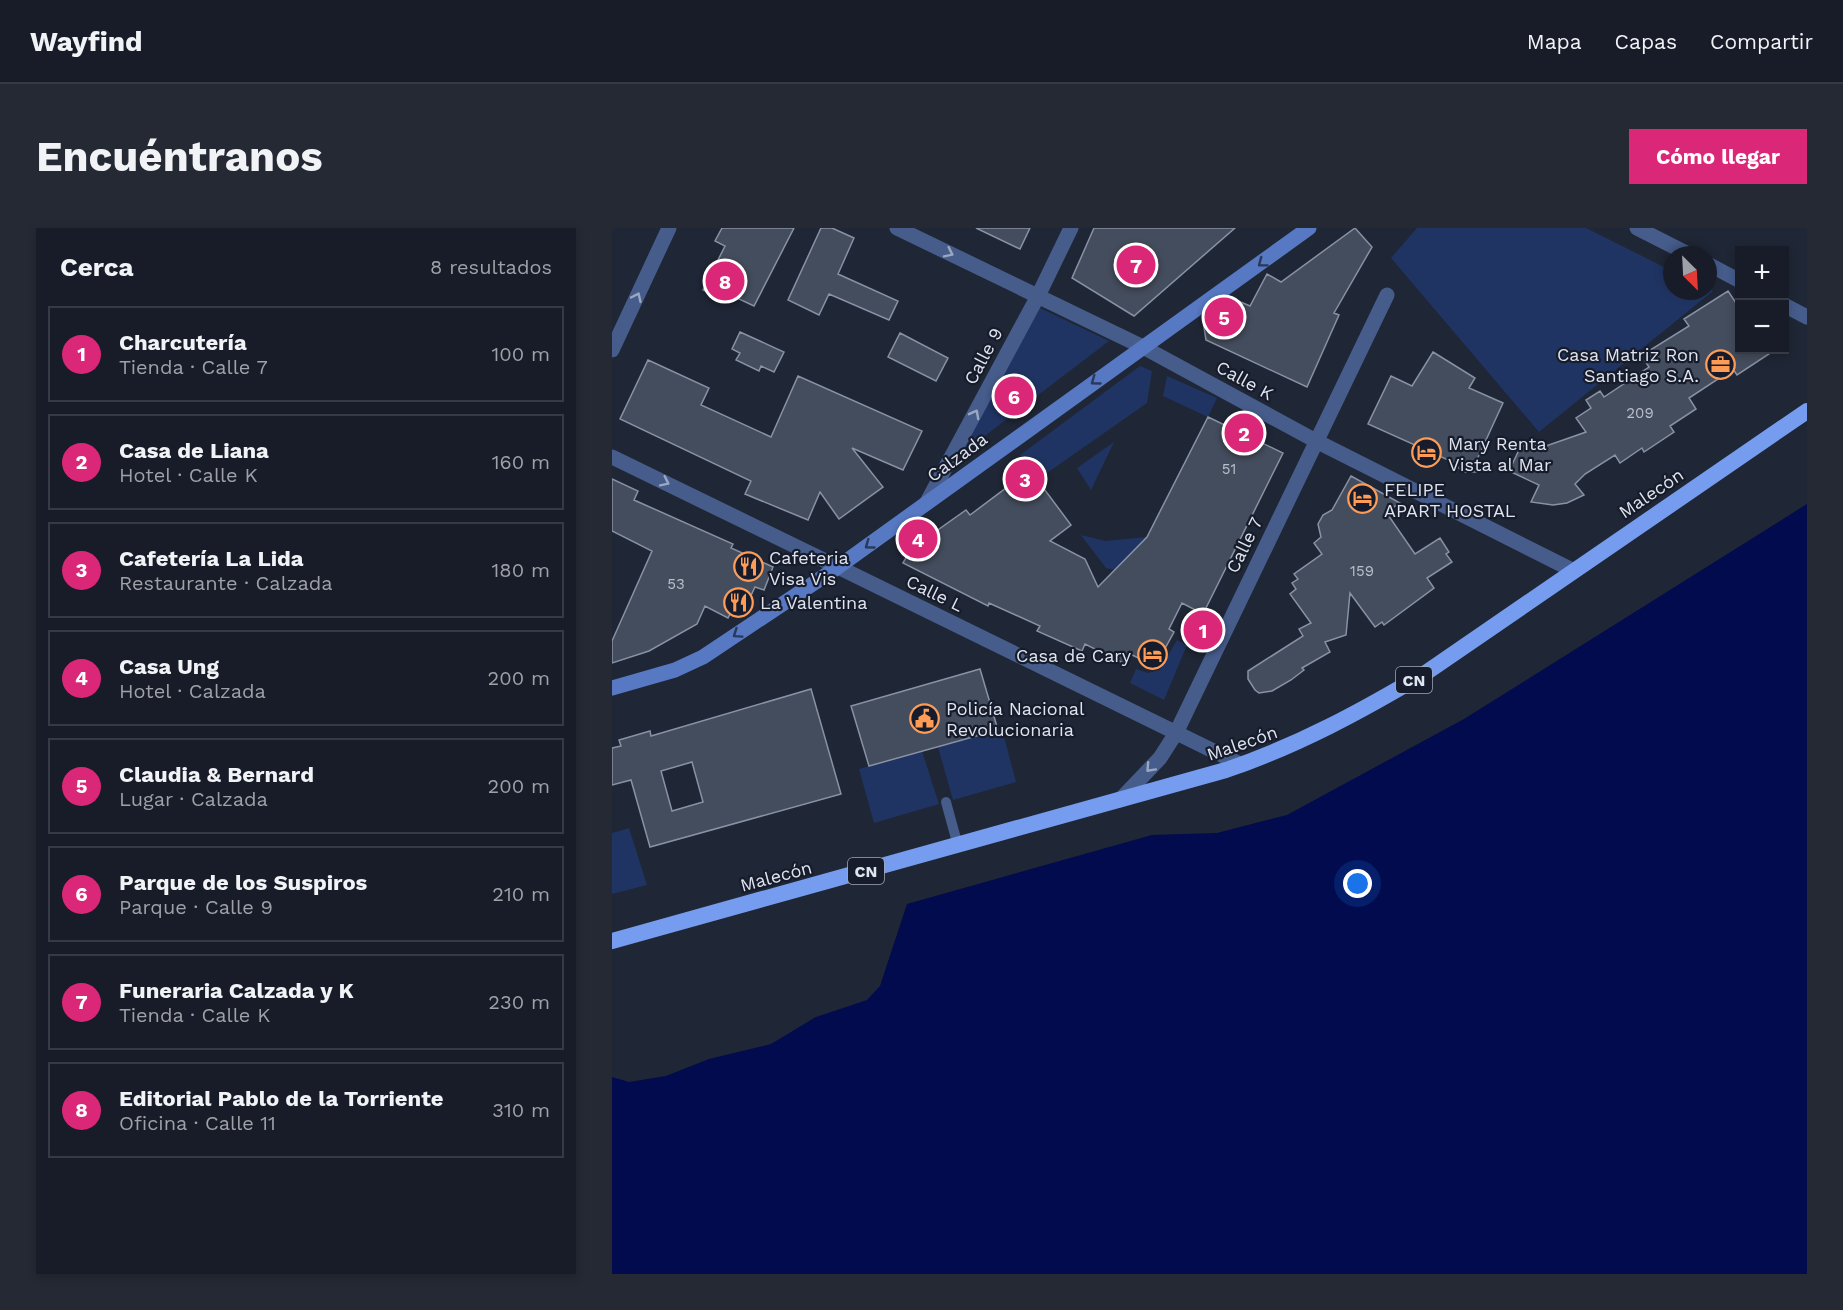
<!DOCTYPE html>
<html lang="es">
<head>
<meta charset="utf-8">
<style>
	body { margin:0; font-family:"Work Sans",sans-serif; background:#242934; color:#f1f3f6 }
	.controls { position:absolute; right:18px; top:18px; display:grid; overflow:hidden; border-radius:0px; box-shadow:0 3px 9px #0003 }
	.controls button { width:54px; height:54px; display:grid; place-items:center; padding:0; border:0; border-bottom:2px solid #363a45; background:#171c28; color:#f1f3f6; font:30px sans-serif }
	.compass { position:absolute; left:1051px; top:18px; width:54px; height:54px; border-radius:50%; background:#171c28; box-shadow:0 3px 9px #0003; rotate:156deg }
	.you { position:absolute; left:746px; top:656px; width:21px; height:21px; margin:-15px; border:4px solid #fff; border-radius:50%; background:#1a73e8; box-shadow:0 0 0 9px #1a73e833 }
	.badge { display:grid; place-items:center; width:39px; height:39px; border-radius:50%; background:#db2777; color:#fff; font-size:20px; font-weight:700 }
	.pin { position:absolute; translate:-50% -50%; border:3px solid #fff; box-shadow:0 2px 6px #0006 }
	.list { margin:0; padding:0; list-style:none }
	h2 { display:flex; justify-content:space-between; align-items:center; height:78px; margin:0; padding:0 24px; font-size:26px }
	h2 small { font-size:20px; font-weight:400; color:#9ea1a8 }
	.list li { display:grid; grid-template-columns:39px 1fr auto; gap:18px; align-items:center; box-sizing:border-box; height:96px; margin:0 12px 12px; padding:0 12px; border:2px solid #363a45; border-radius:0px }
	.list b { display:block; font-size:22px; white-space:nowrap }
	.list p { margin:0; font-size:20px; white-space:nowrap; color:#9ea1a8 }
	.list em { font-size:20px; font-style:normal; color:#9ea1a8 }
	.map { position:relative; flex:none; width:1195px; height:1046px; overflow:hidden; border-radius:0px }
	header { display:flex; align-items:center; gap:36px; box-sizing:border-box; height:84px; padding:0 30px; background:#171c28; border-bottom:2px solid #363a45 }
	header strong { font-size:28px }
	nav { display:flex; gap:33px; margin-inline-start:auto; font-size:21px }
	.intro { display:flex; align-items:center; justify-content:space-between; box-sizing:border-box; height:144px; padding:0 36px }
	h1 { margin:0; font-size:42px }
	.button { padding:15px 27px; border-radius:0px; background:#db2777; color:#fff; font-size:21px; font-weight:700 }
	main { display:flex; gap:36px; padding:0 36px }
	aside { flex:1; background:#171c28; border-radius:0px; box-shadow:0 3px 9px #0003 }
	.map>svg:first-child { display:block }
	.green { fill:#203463 }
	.water { fill:#010b4d }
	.building { fill:#444d5d; stroke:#8992a5; stroke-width:1.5; fill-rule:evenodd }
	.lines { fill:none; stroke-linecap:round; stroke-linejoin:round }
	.service { stroke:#465c8b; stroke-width:10 }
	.minor { stroke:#465c8b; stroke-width:15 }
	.tertiary { stroke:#465c8b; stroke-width:15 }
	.secondary { stroke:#5779c4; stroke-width:15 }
	.trunk { stroke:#759cee; stroke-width:16 }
	.oneway { stroke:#9aa7c1 }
	.oneway2 { stroke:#2a3859 }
	.labels { text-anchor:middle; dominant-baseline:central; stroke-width:4.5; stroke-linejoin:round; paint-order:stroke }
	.number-label { font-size:15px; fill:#b8beca }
	.shield { fill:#161c2b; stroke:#a3a8b4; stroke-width:1.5 }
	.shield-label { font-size:16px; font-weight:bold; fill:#dfe4ee }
	.poi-label { font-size:18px; fill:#dfe4ee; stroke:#161c2b; text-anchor:start }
	.street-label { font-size:18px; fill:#dfe4ee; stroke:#161c2b }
</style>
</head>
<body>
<header>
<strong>Wayfind</strong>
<nav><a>Mapa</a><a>Capas</a><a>Compartir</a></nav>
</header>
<div class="intro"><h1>Encuéntranos</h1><a class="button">Cómo llegar</a></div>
<main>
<aside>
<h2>Cerca<small>8 resultados</small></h2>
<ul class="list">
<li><span class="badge">1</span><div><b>Charcutería</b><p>Tienda · Calle 7</p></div><em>100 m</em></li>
<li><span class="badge">2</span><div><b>Casa de Liana</b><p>Hotel · Calle K</p></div><em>160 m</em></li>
<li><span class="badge">3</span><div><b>Cafetería La Lida</b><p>Restaurante · Calzada</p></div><em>180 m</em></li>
<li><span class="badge">4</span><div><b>Casa Ung</b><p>Hotel · Calzada</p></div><em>200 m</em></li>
<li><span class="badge">5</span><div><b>Claudia &amp; Bernard</b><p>Lugar · Calzada</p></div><em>200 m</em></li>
<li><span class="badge">6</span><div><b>Parque de los Suspiros</b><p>Parque · Calle 9</p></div><em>210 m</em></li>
<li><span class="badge">7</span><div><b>Funeraria Calzada y K</b><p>Tienda · Calle K</p></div><em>230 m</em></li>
<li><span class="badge">8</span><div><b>Editorial Pablo de la Torriente</b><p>Oficina · Calle 11</p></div><em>310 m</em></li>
</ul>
</aside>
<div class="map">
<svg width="1195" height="1046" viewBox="0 0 1195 1046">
	<rect width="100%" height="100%" fill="#1f2635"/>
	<path class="green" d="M 805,0 L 974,0 L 1060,43 L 1060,63 L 1096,63 L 1096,60 L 1101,63 L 927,204 L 779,30 Z
		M 428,80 L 497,113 L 357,220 L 353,218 Z
		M 528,138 L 540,143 L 535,175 L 425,252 L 408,227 Z
		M 555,148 L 605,170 L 596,189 L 551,168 Z
		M 502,214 L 479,262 L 465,240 Z
		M 469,307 L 493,313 L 535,309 L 503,342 L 494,340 Z
		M 565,412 L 575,417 L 552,472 L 518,455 L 524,441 L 536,445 L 548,442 Z
		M 390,501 L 404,554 L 341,572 L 326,519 Z
		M 310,523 L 327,576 L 262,595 L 247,541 Z
		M 17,600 L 35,657 L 0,666 L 0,605 Z"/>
	<path class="water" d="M 1195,276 L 1195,1046 L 0,1046 L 0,849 L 17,854 L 54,848 L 97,831 L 159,816 L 204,789 L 255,772 L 268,758 L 295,676 L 540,607 L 605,605 L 675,587 L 852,491 Z"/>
	<path class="building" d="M 110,0 L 182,0 L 142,78 L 123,69 L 113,73 L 91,62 L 113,18 L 103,13 Z
		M 209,0 L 220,0 L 242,10 L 226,46 L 286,73 L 277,92 L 217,66 L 207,87 L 176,72 Z
		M 364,0 L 418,0 L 408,21 Z
		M 482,0 L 623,0 L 522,88 L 460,50 Z
		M 743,0 L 760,19 L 722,85 L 727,87 L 695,159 L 594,112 L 591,93 L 622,71 L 638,78 L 655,46 L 669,54 Z
		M 1116,63 L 1128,81 L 1128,122 L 1163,122 L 1125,147 L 1121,141 L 1077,170 L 1084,181 L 1058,198 L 1062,204 L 1032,224 L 1030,220 L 1008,235 L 1003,227 L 973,246 L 963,256 L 972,267 L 955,275 L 941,277 L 919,274 L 927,257 L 897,243 L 909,218 L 934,218 L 974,204 L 964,190 L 979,180 L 974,172 L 988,163 L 992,169 L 1037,139 L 1033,133 L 1038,130 L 1035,124 L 1077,98 L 1072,91 Z
		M 128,104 L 172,124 L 162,144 L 149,138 L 147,143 L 124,132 L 128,125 L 120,121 Z
		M 288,105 L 336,130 L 324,153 L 276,129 Z
		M 821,124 L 863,150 L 857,160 L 891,175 L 863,236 L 864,244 L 850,244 L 843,235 L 756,196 L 779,148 L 800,158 Z
		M 36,132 L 97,160 L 89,177 L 159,209 L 186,148 L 310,203 L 291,242 L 240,220 L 271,259 L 227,291 L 208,264 L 196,292 L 133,266 L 139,253 L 8,191 Z
		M 596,189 L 671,225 L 591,386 L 570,375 L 557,401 L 562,404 L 545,435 L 537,435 L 516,425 L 511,435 L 473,416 L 470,423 L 425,403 L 428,398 L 377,375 L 376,378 L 291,335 L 299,321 L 354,282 L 358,287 L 418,242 L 459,297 L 438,313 L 473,331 L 486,359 L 535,309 Z
		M 739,248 L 788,275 L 774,284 L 803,326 L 828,310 L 837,324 L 834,326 L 840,334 L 815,350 L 822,360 L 772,397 L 770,394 L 763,399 L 738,365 L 734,407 L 713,414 L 718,424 L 690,440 L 692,442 L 679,452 L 660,463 L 647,465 L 643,462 L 636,451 L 636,443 L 691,408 L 687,401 L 699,395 L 678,366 L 684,361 L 680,355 L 686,351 L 682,346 L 710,326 L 702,315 L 709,309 L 706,296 L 711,287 L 720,282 Z
		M 0,251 L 26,263 L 22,272 L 121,316 L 119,320 L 161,339 L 152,362 L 143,359 L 135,376 L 125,372 L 116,390 L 93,378 L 85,396 L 37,423 L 0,435 L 0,413 L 40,323 L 0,303 Z
		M 368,441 L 386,502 L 257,538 L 239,478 Z
		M 199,461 L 229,566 L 38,619 L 19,552 L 0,557 L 0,520 L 9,518 L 7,512 L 38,503 L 39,508 ZM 80,534 L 91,574 L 60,583 L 49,543 Z"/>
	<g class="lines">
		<path class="service" d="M 334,574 L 346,618"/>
		<path class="minor" d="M 285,0 L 531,119 L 704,213 L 960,342
			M 1025,0 L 1078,27
			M 1096,36 L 1128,53
			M 1172,77 L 1195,89
			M 0,122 L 57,0
			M 315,274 L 426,68 L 459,0
			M 226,339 L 630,537
			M 508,572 L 548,530 L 564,505 L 775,67"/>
		<path class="tertiary" d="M 0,229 L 226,339"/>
		<path class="secondary" d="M 0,460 L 63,442 L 91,429 L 226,339 L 697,0"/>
		<path class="trunk" d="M 0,713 L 614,542 C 685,518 750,483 815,444 L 1195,183"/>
	</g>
	<defs><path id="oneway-chevron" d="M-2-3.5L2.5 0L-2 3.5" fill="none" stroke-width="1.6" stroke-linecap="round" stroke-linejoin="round" transform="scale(1.5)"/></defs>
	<g class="oneway">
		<use href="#oneway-chevron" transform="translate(337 25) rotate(26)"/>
		<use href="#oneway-chevron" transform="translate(25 69) rotate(-65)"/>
		<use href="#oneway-chevron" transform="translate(363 186) rotate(-62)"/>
		<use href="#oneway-chevron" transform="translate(53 254) rotate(26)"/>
		<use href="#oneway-chevron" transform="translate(538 540) rotate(133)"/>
	</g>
	<g class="oneway2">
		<use href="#oneway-chevron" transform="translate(650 35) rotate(143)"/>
		<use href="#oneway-chevron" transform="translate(483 153) rotate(144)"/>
		<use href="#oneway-chevron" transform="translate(257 317) rotate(144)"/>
		<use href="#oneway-chevron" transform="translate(125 406) rotate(146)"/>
	</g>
	<defs>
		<symbol id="office-ring" viewBox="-11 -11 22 22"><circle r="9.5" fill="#161c2b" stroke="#fd9c56" stroke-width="1.5"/><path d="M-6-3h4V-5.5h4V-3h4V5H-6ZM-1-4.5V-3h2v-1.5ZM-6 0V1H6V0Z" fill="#fd9c56"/></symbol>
		<symbol id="hotel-ring" viewBox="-11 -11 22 22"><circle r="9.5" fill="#161c2b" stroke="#fd9c56" stroke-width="1.5"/><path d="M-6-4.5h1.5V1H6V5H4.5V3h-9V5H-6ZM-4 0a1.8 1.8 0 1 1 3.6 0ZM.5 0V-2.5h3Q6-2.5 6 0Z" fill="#fd9c56"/></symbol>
		<symbol id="restaurant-ring" viewBox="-11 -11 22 22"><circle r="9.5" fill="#161c2b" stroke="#fd9c56" stroke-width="1.5"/><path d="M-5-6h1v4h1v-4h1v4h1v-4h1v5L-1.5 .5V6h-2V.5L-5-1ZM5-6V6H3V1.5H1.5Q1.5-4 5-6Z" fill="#fd9c56"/></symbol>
		<symbol id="civic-ring" viewBox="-11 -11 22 22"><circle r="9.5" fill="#161c2b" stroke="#fd9c56" stroke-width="1.5"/><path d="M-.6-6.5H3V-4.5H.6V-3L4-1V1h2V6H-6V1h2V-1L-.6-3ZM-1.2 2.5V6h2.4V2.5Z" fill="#fd9c56"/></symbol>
	</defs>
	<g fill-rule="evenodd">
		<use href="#office-ring" x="1092" y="120" width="33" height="33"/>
		<use href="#hotel-ring" x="798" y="208" width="33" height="33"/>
		<use href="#hotel-ring" x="734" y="254" width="33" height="33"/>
		<use href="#restaurant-ring" x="120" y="322" width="33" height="33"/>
		<use href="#restaurant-ring" x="110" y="358" width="33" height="33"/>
		<use href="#hotel-ring" x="524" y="410" width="33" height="33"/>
		<use href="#civic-ring" x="296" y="474" width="33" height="33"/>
	</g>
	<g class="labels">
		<g class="number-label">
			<text x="1028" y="185">209</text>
			<text x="617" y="241">51</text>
			<text x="750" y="343">159</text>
			<text x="64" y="356">53</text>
		</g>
		<g class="shield">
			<rect x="784" y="439" width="36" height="26" rx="4.5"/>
			<rect x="236" y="630" width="36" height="26" rx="4.5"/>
		</g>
		<g class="shield-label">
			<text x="802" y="452">CN</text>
			<text x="254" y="643">CN</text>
		</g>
		<g class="poi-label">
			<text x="1087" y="126" text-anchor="end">Casa Matriz Ron<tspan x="1087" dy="21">Santiago S.A.</tspan></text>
			<text x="836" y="215">Mary Renta<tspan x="836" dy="21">Vista al Mar</tspan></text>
			<text x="772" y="261">FELIPE<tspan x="772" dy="21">APART HOSTAL</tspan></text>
			<text x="157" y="329">Cafeteria<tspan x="157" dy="21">Visa Vis</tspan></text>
			<text x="148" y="374">La Valentina</text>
			<text x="519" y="427" text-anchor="end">Casa de Cary</text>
			<text x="334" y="480">Policía Nacional<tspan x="334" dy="21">Revolucionaria</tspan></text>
		</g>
		<g class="street-label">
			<text transform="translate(371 128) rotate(-62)">Calle 9</text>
			<text transform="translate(633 152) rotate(29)">Calle K</text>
			<text transform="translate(345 229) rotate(-36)">Calzada</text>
			<text transform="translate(1039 265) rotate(-34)">Malecón</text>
			<text transform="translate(632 317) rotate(-64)">Calle 7</text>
			<text transform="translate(323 365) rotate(26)">Calle L</text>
			<text transform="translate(630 515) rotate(-19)">Malecón</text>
			<text transform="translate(164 648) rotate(-15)">Malecón</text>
		</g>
	</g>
</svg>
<div class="controls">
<button>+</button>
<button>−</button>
</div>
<svg class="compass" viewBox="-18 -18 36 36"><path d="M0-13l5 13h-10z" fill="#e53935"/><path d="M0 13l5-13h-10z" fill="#9ea1a8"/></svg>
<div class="you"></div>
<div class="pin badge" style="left:591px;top:402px">1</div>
<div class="pin badge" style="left:632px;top:205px">2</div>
<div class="pin badge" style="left:413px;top:251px">3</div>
<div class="pin badge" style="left:306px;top:311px">4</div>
<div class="pin badge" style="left:612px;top:89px">5</div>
<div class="pin badge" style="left:402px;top:168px">6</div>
<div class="pin badge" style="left:524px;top:37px">7</div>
<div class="pin badge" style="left:113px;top:53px">8</div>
</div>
</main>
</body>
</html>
